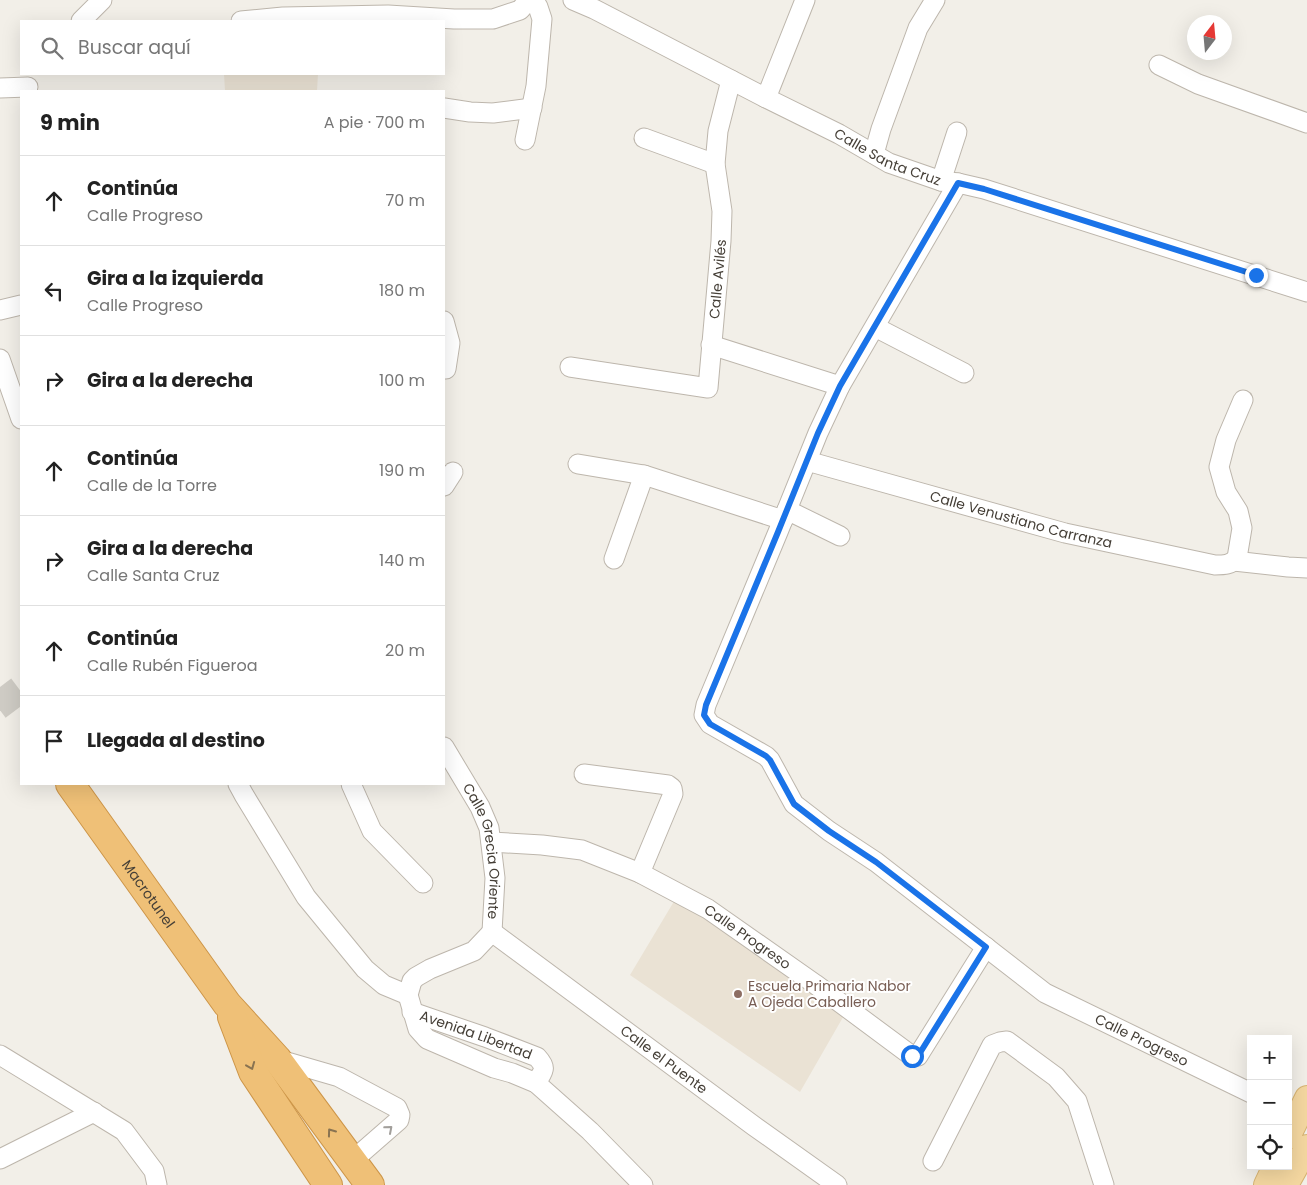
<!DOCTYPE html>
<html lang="es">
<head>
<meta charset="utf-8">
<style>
	body { margin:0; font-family:Poppins,sans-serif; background:#f6f6f6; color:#222 }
	.controls { position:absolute; right:15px; bottom:15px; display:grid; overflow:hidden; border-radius:0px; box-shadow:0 5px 20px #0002 }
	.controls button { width:45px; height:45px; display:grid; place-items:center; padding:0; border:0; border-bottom:1px solid #e0e0e0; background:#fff; color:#222; font:25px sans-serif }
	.compass { position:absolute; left:1187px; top:15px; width:45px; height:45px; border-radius:50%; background:#fff; box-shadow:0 5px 20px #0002; rotate:16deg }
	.stop { position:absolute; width:15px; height:15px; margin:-11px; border:4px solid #1a73e8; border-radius:50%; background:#fff }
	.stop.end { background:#1a73e8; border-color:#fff; box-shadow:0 1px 5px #0008 }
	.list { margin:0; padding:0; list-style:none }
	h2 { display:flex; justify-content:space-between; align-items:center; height:65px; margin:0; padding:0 20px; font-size:21px }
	h2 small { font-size:16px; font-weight:400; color:#767676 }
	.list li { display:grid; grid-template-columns:32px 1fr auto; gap:15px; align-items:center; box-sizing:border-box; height:90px; padding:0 20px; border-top:1px solid #e0e0e0 }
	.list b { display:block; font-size:19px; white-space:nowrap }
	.list p { margin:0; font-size:16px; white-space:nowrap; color:#767676 }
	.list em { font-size:16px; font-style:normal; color:#767676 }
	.icon { flex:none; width:28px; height:28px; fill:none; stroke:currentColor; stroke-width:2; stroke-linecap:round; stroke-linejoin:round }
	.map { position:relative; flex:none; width:1307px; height:1185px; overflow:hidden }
	.search { position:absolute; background:#fff; box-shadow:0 5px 20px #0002; left:20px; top:20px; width:425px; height:55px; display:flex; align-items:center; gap:12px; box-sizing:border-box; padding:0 18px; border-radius:0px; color:#767676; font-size:19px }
	.panel { position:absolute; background:#fff; box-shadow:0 5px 20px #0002; left:20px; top:90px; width:425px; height:695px; border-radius:0px }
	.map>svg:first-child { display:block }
	.education { fill:#eae2d4 }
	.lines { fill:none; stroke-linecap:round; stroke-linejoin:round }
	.highway-tunnel { stroke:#cfccc5; stroke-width:28; stroke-dasharray:28 14; stroke-linecap:butt }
	.minor-casing { stroke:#bdb6ac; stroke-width:21 }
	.major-casing { stroke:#d7b371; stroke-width:26 }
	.highway-casing { stroke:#cd9548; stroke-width:30 }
	.minor { stroke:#fff; stroke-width:19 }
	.major { stroke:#f4d7a0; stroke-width:24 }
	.highway { stroke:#efc077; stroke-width:28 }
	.oneway { stroke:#897351 }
	.oneway2 { stroke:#a29f9b }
	.route { stroke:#1a73e8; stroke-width:6 }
	.education-dot { fill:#8d6e63; stroke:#fff; stroke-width:2 }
	.labels { text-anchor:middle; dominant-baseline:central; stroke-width:4; stroke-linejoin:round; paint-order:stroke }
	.street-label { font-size:14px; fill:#453f37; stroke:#fff }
	.education-label { font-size:14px; fill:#785e54; stroke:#fff; text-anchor:start }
</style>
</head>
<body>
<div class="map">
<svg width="1307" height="1185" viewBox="0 0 1307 1185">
	<rect width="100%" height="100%" fill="#f2efe8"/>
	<path class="education" d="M 224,74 L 318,74 L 317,91 L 225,91 Z
		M 676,898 L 846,1012 L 800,1092 L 630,975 Z"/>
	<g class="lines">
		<path class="highway-tunnel" d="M 0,687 L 21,715"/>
		<defs>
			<g id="minor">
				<path id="s1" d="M 573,0 L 594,9 L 766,98 L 839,134 L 889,163 L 941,181 L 958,183 L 984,189 L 1307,292"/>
				<path d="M 81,21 L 102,0"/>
				<path d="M 241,21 L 283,17 L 388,15 L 454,19 L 493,19 L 520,10 L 529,0"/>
				<path d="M 1159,65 L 1198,84 L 1307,123"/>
				<path d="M 0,88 L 28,87"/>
				<path d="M 766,98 L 805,0"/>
				<path d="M 444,108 L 470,112 L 493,113 L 532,108"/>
				<path d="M 644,138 L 715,164"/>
				<path d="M 525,140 L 536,86 L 542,19 L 538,7 L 534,0"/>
				<path d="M 874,154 L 881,129 L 918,28 L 935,0"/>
				<path d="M 941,181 L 957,132"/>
				<path id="s2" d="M 958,183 L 840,386 L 818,433 L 778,532 L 706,705 L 704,715 L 710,724 L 766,756 L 770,760 L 794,804 L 829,831 L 876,862 L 1045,993 L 1251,1093"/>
				<path d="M 0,310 L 21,305"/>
				<path d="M 444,321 L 450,343 L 446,369 L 444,369"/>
				<path d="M 875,327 L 964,373"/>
				<path d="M 711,345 L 840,386"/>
				<path d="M 0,359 L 21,419"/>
				<path id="s3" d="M 570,367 L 708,388 L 721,241 L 722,211 L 715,164 L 718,131 L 731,80"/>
				<path id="s4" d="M 807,461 L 1065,533 L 1215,565 C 1224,565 1231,565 1237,558 L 1242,528 L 1238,511 L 1226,492 L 1219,467 L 1226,440 L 1243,400"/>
				<path d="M 578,464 L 644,475 L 783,520"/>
				<path d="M 444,486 L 453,472"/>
				<path d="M 787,510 L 840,536"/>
				<path d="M 614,559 L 644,475"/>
				<path d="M 1234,561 L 1288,567 L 1307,568"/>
				<path id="s5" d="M 444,747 L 480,807 L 489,828 L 495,878 L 492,932"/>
				<path d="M 584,774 L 668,785 L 672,788 L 673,794 L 640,873"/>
				<path d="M 238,784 L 244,795 L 306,897 L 365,969 L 384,985 L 408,995"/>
				<path d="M 351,784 L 372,831 L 423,883"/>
				<path id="s6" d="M 491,842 L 542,845 L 582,850 L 640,873 L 708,909 L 815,984 L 912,1056 L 918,1056 L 986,947"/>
				<path id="s7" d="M 492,932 L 754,1126 L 837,1185"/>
				<path d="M 492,932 L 474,951 L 430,969 L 416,977 L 412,981 L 408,995 L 418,1029 L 427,1039 L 494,1068 L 512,1073 L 536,1083 L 590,1131 L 643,1185"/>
				<path id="s8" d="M 412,1012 L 485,1037 L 537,1057 C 548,1069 543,1071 536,1083"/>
				<path d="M 0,1055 L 124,1131 L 154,1171 L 157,1185"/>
				<path d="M 277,1059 L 339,1077 L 397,1108 L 400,1115 L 399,1120 L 352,1161"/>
				<path d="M 0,1159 L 94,1112"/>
				<path d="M 933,1161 L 992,1045 L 1000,1042 L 1007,1041 L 1056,1077 L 1077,1101 L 1104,1185"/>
			</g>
			<path id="major" d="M 1288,1137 L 1307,1098
				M 1266,1185 L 1275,1166
				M 1286,1185 L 1307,1147"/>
			<g id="highway">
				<path id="s9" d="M 70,784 L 227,1004 L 277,1059 L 370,1185"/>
				<path d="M 232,1017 L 253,1072 L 328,1185"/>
			</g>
		</defs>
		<use href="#minor" class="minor-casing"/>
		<use href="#major" class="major-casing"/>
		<use href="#highway" class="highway-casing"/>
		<use href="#minor" class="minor"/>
		<use href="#major" class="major"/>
		<use href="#highway" class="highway"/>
	</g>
	<defs><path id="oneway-chevron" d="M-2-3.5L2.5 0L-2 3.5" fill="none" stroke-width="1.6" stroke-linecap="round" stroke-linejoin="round" transform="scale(1.25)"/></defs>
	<g class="oneway">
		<use href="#oneway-chevron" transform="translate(251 1066) rotate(68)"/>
		<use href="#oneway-chevron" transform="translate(331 1132) rotate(-126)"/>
	</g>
	<use class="oneway2" href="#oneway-chevron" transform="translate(389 1129) rotate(-41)"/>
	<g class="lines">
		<path class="route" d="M 912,1056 L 918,1056 L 986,947 L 876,862 L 829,831 L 794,804 L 770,760 L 766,756 L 710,724 L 704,715 L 706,705 L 778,532 L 818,433 L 840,386 L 958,183 L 984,189 L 1256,275"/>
	</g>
	<circle class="education-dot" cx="738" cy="994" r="5"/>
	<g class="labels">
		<g class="street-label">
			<text stroke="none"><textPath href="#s1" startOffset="352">Calle Santa Cruz</textPath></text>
			<text stroke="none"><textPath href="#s3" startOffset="249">Calle Avilés</textPath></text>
			<text stroke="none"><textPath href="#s4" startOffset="222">Calle Venustiano Carranza</textPath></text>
			<text stroke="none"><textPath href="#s5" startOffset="114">Calle Grecia Oriente</textPath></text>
			<text stroke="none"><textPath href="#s9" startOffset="135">Macrotunel</textPath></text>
			<text stroke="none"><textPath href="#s6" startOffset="279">Calle Progreso</textPath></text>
			<text stroke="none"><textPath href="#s8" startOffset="68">Avenida Libertad</textPath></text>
			<text stroke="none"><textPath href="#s2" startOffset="1144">Calle Progreso</textPath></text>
			<text stroke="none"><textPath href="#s7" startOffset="214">Calle el Puente</textPath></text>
		</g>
		<g class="education-label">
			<text x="748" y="986">Escuela Primaria Nabor<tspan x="748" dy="16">A Ojeda Caballero</tspan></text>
		</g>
	</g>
</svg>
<div class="controls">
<button>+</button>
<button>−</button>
<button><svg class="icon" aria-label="locate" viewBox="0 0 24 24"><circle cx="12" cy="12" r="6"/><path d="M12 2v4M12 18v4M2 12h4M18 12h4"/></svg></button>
</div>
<svg class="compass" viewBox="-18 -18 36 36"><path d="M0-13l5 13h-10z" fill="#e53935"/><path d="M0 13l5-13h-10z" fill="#767676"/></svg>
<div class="stop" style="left:912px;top:1056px"></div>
<div class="stop end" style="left:1256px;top:275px"></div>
<div class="search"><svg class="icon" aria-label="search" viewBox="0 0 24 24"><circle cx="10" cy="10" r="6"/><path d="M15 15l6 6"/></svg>Buscar aquí</div>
<section class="panel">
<h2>9 min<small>A pie · 700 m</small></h2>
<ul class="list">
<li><svg class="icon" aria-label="ahead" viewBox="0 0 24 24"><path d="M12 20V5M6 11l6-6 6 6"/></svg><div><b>Continúa</b><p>Calle Progreso</p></div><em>70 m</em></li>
<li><svg class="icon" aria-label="left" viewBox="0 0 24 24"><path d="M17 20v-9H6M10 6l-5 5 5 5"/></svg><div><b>Gira a la izquierda</b><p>Calle Progreso</p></div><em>180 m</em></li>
<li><svg class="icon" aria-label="right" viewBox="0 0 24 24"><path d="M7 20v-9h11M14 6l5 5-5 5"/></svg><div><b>Gira a la derecha</b></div><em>100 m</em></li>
<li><svg class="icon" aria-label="ahead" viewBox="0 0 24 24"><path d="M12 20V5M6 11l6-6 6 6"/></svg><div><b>Continúa</b><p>Calle de la Torre</p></div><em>190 m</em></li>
<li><svg class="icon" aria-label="right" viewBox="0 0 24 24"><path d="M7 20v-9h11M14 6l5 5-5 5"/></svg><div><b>Gira a la derecha</b><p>Calle Santa Cruz</p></div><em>140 m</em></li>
<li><svg class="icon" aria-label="ahead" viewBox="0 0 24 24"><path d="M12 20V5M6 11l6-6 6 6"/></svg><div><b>Continúa</b><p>Calle Rubén Figueroa</p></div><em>20 m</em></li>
<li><svg class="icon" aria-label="arrive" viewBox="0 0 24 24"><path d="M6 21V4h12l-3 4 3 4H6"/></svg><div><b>Llegada al destino</b></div></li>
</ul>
</section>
</div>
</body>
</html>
